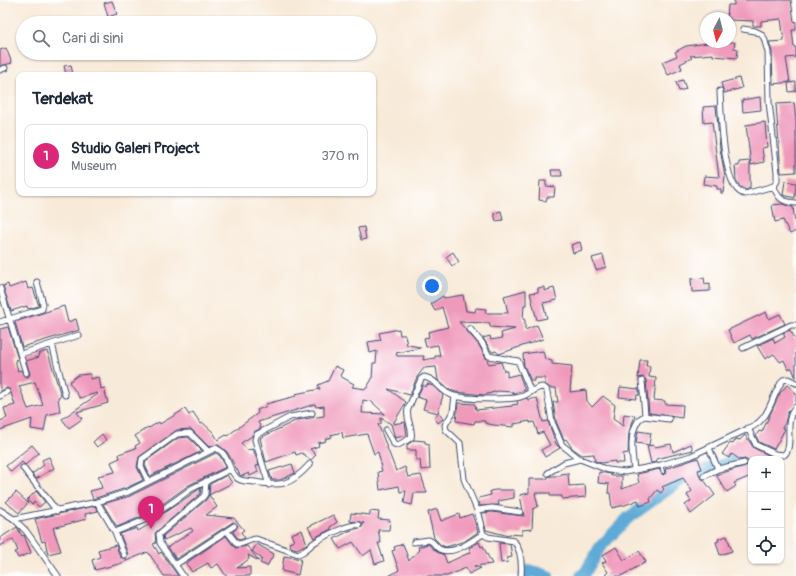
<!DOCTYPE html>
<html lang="id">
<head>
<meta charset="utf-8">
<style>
	body { margin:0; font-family:Pangolin,sans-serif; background:#f6f6f7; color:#1f2937 }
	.controls { position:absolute; right:12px; bottom:12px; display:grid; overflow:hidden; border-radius:8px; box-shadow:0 1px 3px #0004 }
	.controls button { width:36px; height:36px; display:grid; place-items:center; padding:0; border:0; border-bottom:1px solid #e0e1e3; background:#fff; color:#1f2937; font:20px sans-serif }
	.compass { position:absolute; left:700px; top:12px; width:36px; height:36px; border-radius:50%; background:#fff; box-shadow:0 1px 3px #0004; rotate:187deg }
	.you { position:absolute; left:432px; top:286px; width:14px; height:14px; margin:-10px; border:3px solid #fff; border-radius:50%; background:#1a73e8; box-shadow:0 0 0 6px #1a73e833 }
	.badge { display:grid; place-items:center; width:26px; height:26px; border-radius:50%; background:#db2777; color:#fff; font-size:13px; font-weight:700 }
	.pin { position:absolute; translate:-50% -33px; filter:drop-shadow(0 1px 2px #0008) }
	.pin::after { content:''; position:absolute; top:21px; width:14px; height:12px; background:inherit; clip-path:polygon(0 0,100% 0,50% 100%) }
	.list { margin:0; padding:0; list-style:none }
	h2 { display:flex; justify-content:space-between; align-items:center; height:52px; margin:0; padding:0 16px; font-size:17px }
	h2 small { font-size:13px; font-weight:400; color:#747a83 }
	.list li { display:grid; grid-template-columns:26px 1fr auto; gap:12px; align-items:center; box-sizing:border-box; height:64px; margin:0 8px 8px; padding:0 8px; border:1px solid #e0e1e3; border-radius:8px }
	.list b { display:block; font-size:15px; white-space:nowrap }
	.list p { margin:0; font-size:13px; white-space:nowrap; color:#747a83 }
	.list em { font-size:13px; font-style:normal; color:#747a83 }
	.icon { flex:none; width:22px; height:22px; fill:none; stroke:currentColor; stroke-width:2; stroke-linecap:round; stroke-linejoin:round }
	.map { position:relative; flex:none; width:796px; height:576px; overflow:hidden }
	.search { position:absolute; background:#fff; box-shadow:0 1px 3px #0004; left:16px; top:16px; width:360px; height:44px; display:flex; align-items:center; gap:10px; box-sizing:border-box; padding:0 14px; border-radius:22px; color:#747a83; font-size:15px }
	.panel { position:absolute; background:#fff; box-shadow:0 1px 3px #0004; left:16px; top:72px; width:360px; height:124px; border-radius:8px }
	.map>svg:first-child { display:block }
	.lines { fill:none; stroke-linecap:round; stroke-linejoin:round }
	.river { stroke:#5eaad7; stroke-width:12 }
	.building { fill:#f09abb; fill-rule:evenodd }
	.service-casing { stroke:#3c4b70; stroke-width:4.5 }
	.minor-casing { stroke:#3c4b70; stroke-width:7 }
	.service { stroke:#fff; stroke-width:2.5 }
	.minor { stroke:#fff; stroke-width:5 }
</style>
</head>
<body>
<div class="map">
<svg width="796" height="576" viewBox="0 0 796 576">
	<rect width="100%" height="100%" fill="#fff"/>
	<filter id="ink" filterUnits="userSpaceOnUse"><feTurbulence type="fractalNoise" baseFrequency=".025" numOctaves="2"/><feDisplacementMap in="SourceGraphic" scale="8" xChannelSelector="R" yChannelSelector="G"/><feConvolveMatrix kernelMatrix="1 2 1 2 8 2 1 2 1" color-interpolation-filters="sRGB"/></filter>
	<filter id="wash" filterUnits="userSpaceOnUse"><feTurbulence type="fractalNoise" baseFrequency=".012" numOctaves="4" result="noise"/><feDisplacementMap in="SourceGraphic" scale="16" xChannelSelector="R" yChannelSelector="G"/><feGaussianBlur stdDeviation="0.9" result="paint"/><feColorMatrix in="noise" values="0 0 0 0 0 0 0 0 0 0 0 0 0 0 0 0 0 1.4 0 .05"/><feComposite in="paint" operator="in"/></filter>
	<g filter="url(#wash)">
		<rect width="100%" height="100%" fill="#f8ead8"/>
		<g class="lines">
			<path class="river" d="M 525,576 L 529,570 L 548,576
				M 581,576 L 585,573 L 600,547 L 628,518 L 681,480 L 695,473 L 735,461 L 747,461 L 751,464"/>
		</g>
		<g id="blocks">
			<path class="building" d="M 734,0 L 791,0 L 794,22 L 796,21 L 796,30 L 792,30 L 794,47 L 796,47 L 796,57 L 786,58 L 790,82 L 773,84 L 772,52 L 769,42 L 784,41 L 781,19 L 761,21 L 761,26 L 753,26 L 753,21 L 730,20 L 730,18 L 727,18 L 728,5 L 734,5 Z
				M 112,1 L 117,14 L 108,17 L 104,3 Z
				M 715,42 L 735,42 L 734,48 L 738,49 L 737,58 L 713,56 L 713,54 L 690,56 L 692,58 L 680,64 L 682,69 L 668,75 L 662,62 L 677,56 L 675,52 L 686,46 Z
				M 6,48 L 12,63 L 0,66 L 0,50 Z
				M 71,65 L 73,75 L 66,75 L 64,66 Z
				M 739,78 L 742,88 L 724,93 L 721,83 Z
				M 683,80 L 686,89 L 679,91 L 676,82 Z
				M 796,82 L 796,91 L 789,92 L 788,83 Z
				M 760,97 L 761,110 L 743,112 L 742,100 Z
				M 794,103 L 796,121 L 796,172 L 781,173 L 776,104 Z
				M 716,106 L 720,149 L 725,176 L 723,193 L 721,193 L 721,189 L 717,189 L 717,186 L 703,184 L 704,176 L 719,177 L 712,122 L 704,123 L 703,107 Z
				M 765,122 L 767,147 L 762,148 L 764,162 L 751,165 L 746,125 Z
				M 750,161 L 750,188 L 746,190 L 740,187 L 736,180 L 735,166 L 739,166 L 739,162 Z
				M 551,170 L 561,170 L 562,176 L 552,176 Z
				M 540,181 L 546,181 L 546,186 L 555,187 L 554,197 L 547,197 L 546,201 L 539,200 Z
				M 785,181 L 796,183 L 795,198 L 783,195 Z
				M 782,204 L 793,207 L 796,231 L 790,234 L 783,220 L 775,222 L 772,205 Z
				M 501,211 L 503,220 L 496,221 L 494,213 Z
				M 364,227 L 366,239 L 361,240 L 358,228 Z
				M 580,242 L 582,250 L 573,253 L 571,245 Z
				M 453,252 L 459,262 L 452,266 L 446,257 Z
				M 603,255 L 606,267 L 596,270 L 592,258 Z
				M 704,278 L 705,284 L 710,283 L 710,291 L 692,292 L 691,279 Z
				M 26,282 L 28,289 L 33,288 L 39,306 L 28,309 L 27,306 L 11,311 L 3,286 L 8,284 L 9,288 Z
				M 544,287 L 544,291 L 554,288 L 557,300 L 543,303 L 547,318 L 537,320 L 530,293 L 538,292 L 538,288 Z
				M 526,290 L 526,305 L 524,305 L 523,319 L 525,320 L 525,330 L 537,325 L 543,339 L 499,354 L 496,351 L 492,352 L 483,338 L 490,336 L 491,340 L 502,338 L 501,333 L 515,329 L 490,327 L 490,323 L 459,322 L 479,345 L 489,364 L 501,362 L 504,371 L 507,371 L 507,377 L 519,374 L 525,390 L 513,394 L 512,392 L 498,391 L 484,395 L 456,392 L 448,389 L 438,380 L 436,367 L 424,368 L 417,377 L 410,395 L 388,389 L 406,402 L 393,424 L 405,422 L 407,435 L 395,438 L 391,424 L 381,418 L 381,424 L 378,424 L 396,471 L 405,467 L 408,477 L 421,475 L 427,493 L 414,493 L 412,505 L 404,503 L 406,491 L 400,492 L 399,486 L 380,490 L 378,472 L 382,471 L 380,464 L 381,464 L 378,452 L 374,454 L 367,434 L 343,438 L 342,432 L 331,435 L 332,437 L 325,439 L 326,441 L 318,443 L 319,446 L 310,449 L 316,455 L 311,460 L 302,453 L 296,455 L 295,452 L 266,462 L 260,438 L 297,420 L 324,416 L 324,406 L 316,407 L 315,404 L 258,422 L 261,428 L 254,432 L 252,436 L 241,443 L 247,450 L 253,449 L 259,465 L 256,466 L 258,472 L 250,476 L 249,473 L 242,476 L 240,475 L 227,452 L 218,445 L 209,447 L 191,429 L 177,430 L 139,457 L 137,467 L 143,480 L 126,488 L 93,499 L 90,491 L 102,488 L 98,476 L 115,472 L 111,462 L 120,458 L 119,454 L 136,448 L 135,446 L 140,443 L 135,436 L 148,427 L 149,428 L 159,422 L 160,424 L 185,409 L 189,415 L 193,412 L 201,424 L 203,423 L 213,432 L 218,440 L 226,435 L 227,436 L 258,413 L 257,410 L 267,406 L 266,404 L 296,396 L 295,394 L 320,389 L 318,385 L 328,381 L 335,366 L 343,370 L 340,376 L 354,384 L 352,387 L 366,389 L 372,379 L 373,363 L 376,363 L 377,351 L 370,353 L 368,342 L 381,340 L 379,333 L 399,329 L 400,335 L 405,335 L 407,345 L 420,347 L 420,348 L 396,353 L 397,356 L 424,356 L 423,360 L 435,358 L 435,356 L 440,356 L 438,345 L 426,347 L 424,338 L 429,337 L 428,332 L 448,327 L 442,307 L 435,311 L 431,304 L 443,296 L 444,298 L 463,295 L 466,311 L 475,312 L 476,308 L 486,309 L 485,313 L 508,313 L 504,296 ZM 363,400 L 372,402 L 385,414 L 362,413 Z
				M 64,306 L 68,322 L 76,319 L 79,330 L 22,347 L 15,322 Z
				M 766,312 L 769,319 L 780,314 L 785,324 L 752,339 L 750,335 L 734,343 L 728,330 Z
				M 8,327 L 18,359 L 15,360 L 18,371 L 21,370 L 24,376 L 28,377 L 30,374 L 26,361 L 39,357 L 38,354 L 47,351 L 50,359 L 61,396 L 58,397 L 60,412 L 47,415 L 44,431 L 31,429 L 32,419 L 0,430 L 0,421 L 7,418 L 4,408 L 15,405 L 10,390 L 7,388 L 1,391 L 0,388 L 0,329 ZM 35,382 L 43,405 L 28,409 L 19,386 Z
				M 790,330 L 796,340 L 796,378 L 792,368 L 788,369 L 784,360 L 780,362 L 774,354 L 765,359 L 757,346 L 773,338 L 775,343 L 785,337 L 783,333 Z
				M 543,351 L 545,359 L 552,361 L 552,364 L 572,366 L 570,392 L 586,390 L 587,401 L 592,407 L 603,396 L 615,405 L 613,419 L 623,426 L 624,414 L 635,416 L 629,431 L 628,453 L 623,454 L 624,463 L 615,463 L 615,461 L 601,463 L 595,461 L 594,454 L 582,455 L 572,448 L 566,439 L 564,440 L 556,421 L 553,402 L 558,402 L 556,388 L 550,388 L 545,384 L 545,378 L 534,378 L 534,381 L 531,381 L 524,366 L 523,354 Z
				M 640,360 L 647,360 L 646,366 L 650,366 L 649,377 L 656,378 L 654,400 L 665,401 L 665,404 L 683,405 L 682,418 L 649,413 L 646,380 L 643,377 L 638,378 Z
				M 90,374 L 90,379 L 99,377 L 101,389 L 104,388 L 108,403 L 77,412 L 82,419 L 69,428 L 62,419 L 98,394 L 97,393 L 80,398 L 69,382 L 78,375 Z
				M 427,384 L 433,386 L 443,395 L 438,413 L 423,409 L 426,400 L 417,397 L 423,385 L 426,387 Z
				M 787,385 L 796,393 L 796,403 L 788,411 L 785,423 L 782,428 L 785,429 L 774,449 L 759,442 L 756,436 L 759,431 L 762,432 L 780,393 Z
				M 620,387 L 639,389 L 639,395 L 637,395 L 636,399 L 619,397 Z
				M 527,398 L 528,400 L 537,398 L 543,422 L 548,421 L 556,444 L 560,448 L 545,457 L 541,450 L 550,445 L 543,432 L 538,434 L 534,422 L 530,423 L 530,421 L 514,424 L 514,427 L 493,425 L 485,423 L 485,421 L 475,421 L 474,424 L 456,421 L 458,403 L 475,404 L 476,410 L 512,406 L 512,405 L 518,404 L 517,401 Z
				M 439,413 L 443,419 L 438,423 L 434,417 Z
				M 638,431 L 651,433 L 649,445 L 636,443 Z
				M 102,434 L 106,440 L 97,447 L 93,442 Z
				M 745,435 L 754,448 L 770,456 L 768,459 L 751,459 L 751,463 L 745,459 L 740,460 L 732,454 L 729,458 L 722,454 L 730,443 L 733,444 L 736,439 L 740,440 Z
				M 188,437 L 202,451 L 150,476 L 145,465 L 146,461 L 178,438 Z
				M 414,440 L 425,441 L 425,443 L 429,444 L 430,469 L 421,470 L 420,460 L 416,460 L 416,450 L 407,450 L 407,445 Z
				M 671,444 L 673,452 L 691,444 L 693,450 L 656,459 L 657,462 L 651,463 L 647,446 L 654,445 L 655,447 Z
				M 32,445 L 39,453 L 25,465 L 22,462 L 11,472 L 6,466 Z
				M 216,453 L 220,456 L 226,467 L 189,485 L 150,513 L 117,527 L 103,504 L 130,496 Z
				M 49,457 L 54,468 L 36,479 L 32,474 L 44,465 L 42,460 Z
				M 698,458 L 702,469 L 698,470 L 700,477 L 704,480 L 715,495 L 691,514 L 685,505 L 691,501 L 687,495 L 692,491 L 683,478 L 662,487 L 664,489 L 661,493 L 657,490 L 650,499 L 651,502 L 640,506 L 638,500 L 625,505 L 612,508 L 610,493 L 608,493 L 609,484 L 598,483 L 599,472 L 611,474 L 611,476 L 622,476 L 622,489 L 639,483 L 637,474 L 659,469 L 663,475 L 666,473 L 665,469 Z
				M 292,464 L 295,473 L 280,480 L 272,480 L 269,471 Z
				M 748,465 L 751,476 L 734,483 L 736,486 L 727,492 L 716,475 Z
				M 568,473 L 569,486 L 585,485 L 586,497 L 562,499 L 562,496 L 550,496 L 550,493 L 535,493 L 538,506 L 533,509 L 532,529 L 522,530 L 522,535 L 509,534 L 509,536 L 486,530 L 482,513 L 492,512 L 524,516 L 520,495 L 529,493 L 529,479 L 547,479 L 548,477 L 551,476 L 561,476 L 561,474 Z
				M 227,475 L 232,483 L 209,495 L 210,484 Z
				M 201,488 L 200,494 L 155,533 L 156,543 L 153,544 L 159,554 L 161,552 L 178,576 L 164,576 L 148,552 L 119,564 L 95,570 L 92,560 L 100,557 L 98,550 L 116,545 L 120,557 L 126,559 L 128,554 L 120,534 L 137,528 L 138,531 L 150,524 L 149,523 Z
				M 496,490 L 514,490 L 514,498 L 498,501 L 499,505 L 480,506 L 479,498 L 491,495 L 490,491 Z
				M 36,491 L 45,502 L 39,507 L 34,502 L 32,505 L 27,500 Z
				M 16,492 L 28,503 L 19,513 L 6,502 Z
				M 209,495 L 217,507 L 206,515 L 234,518 L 244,530 L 241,532 L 245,538 L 239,540 L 233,532 L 238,526 L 233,522 L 176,559 L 168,547 L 193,531 L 191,528 L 164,540 L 163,536 L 206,500 Z
				M 95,506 L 98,511 L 85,514 L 86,519 L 53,528 L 61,551 L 48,554 L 45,541 L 42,542 L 35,519 Z
				M 437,509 L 441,521 L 459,514 L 460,518 L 472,514 L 478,532 L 465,541 L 446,547 L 441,545 L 434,538 L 428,512 Z
				M 370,511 L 379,512 L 378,519 L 390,520 L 389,530 L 378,530 L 381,543 L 378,543 L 384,561 L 375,564 L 371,550 L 363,556 L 353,542 L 340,549 L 334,539 L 349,531 L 362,527 L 364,523 L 350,521 L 351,513 L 370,515 Z
				M 333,515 L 337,522 L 330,527 L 331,529 L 314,538 L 308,527 Z
				M 17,527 L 22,536 L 24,535 L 31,553 L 18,558 L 15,552 L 18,551 L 13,539 L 0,546 L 0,538 Z
				M 302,530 L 307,544 L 297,549 L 291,547 L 289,543 L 294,541 L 291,534 Z
				M 226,536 L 235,548 L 247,546 L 259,561 L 248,555 L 249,559 L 237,568 L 250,567 L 250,576 L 226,576 L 218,564 L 211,568 L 208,563 L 192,572 L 186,563 Z
				M 727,536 L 732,551 L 720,555 L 716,542 L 719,541 L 718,539 Z
				M 479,542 L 481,547 L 483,546 L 492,564 L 474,566 L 481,568 L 469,574 L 466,568 L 447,576 L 389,576 L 399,570 L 392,551 L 395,550 L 394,547 L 403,544 L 409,561 L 419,550 L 418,547 L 428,544 L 437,552 L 444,555 L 447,563 L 471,552 L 469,548 Z
				M 499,543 L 510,544 L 512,557 L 507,558 L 508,562 L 501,563 Z
				M 257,544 L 274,554 L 267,566 L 260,563 L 262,559 L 252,551 Z
				M 616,547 L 624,560 L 639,551 L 646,562 L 621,576 L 604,576 L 608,572 L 602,563 L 606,561 L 603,555 Z
				M 284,556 L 301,559 L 298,575 L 282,571 Z"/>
		</g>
	</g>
	<g filter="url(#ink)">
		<use href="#blocks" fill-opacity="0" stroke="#3c4b70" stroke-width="1"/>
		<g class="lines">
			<defs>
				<path id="service" d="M 661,465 L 663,472"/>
				<path id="minor" d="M 743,29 L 755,31 L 761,34 L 764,38 L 768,52 L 769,102 L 777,172 L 777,181 L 774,186 C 777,198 783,202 796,203
					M 0,70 L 5,68
					M 720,91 C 721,110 722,192 745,194 L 774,186
					M 0,288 L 26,373
					M 0,322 L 42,309 L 43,304 L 37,282
					M 470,329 L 482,343 L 489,356 L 518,361 L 531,392
					M 52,344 L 65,395
					M 743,348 L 791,325 L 796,325
					M 21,354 L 79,335
					M 0,396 L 7,392
					M 455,396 L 453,412 L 445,425 L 446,430 L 460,443 L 464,479 L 477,510 L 483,534 L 488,537 L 514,541 C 521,550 522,565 521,576
					M 644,416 L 669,419
					M 748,428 L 756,445 L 775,454 L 784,455 C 795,446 782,421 796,407
					M 386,430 L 394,444 L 398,445 L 411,438 C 414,429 405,419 408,409 L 421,379 L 424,377 C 436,379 440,390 449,394 C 461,400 507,400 520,397 C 528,395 534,388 542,387 L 546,389 L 547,392 L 552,422 L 562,445 L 580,459 L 608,470 L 625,472 L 661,465 L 691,456 L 752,427 C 771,417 771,396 783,380 L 788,379 L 796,383
					M 709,448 L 718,469
					M 23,468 L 57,511
					M 634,469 C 632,453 629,435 638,421 C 640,417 643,418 645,415 L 642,381
					M 548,473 L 564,463 L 580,459
					M 704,476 L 718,469 L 744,463
					M 148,481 L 141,466 L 142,459 L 177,434 L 190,433 L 208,451
					M 269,485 L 255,440 L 256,435 L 290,417 L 312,413
					M 97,502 L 128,492 L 216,448 C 229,454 227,469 237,478 C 241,482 249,481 255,482 C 282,487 291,485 310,464
					M 0,510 L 14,519 L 26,531 L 58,576
					M 477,510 L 492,508 L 520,512
					M 14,519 L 97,502 L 115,532 L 152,517 L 191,489 L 231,469
					M 227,531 L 237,544 C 244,545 249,539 256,539 L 298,554 C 305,552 309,546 315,542 C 323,537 351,523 359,525
					M 115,532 L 124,555
					M 414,542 L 429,540 C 434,542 435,546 439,549 C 453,556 472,541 483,534
					M 175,565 L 234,526
					M 183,576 L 160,543 L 159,534 L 203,497 L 205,494 L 206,481"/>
			</defs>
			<use href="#service" class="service-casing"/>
			<use href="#minor" class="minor-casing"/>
			<use href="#service" class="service"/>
			<use href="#minor" class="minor"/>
		</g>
	</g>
</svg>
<div class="controls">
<button>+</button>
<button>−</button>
<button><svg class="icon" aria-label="locate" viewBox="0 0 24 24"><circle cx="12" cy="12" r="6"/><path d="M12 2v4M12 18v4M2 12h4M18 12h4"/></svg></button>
</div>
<svg class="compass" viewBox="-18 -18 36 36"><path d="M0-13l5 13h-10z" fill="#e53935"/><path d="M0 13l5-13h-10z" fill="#747a83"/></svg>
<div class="you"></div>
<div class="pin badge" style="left:151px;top:529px">1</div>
<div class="search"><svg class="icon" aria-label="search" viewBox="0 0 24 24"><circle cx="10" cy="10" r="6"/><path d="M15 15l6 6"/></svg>Cari di sini</div>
<section class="panel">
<h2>Terdekat<small></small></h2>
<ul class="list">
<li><span class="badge">1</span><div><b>Studio Galeri Project</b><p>Museum</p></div><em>370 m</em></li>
</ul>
</section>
</div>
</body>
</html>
